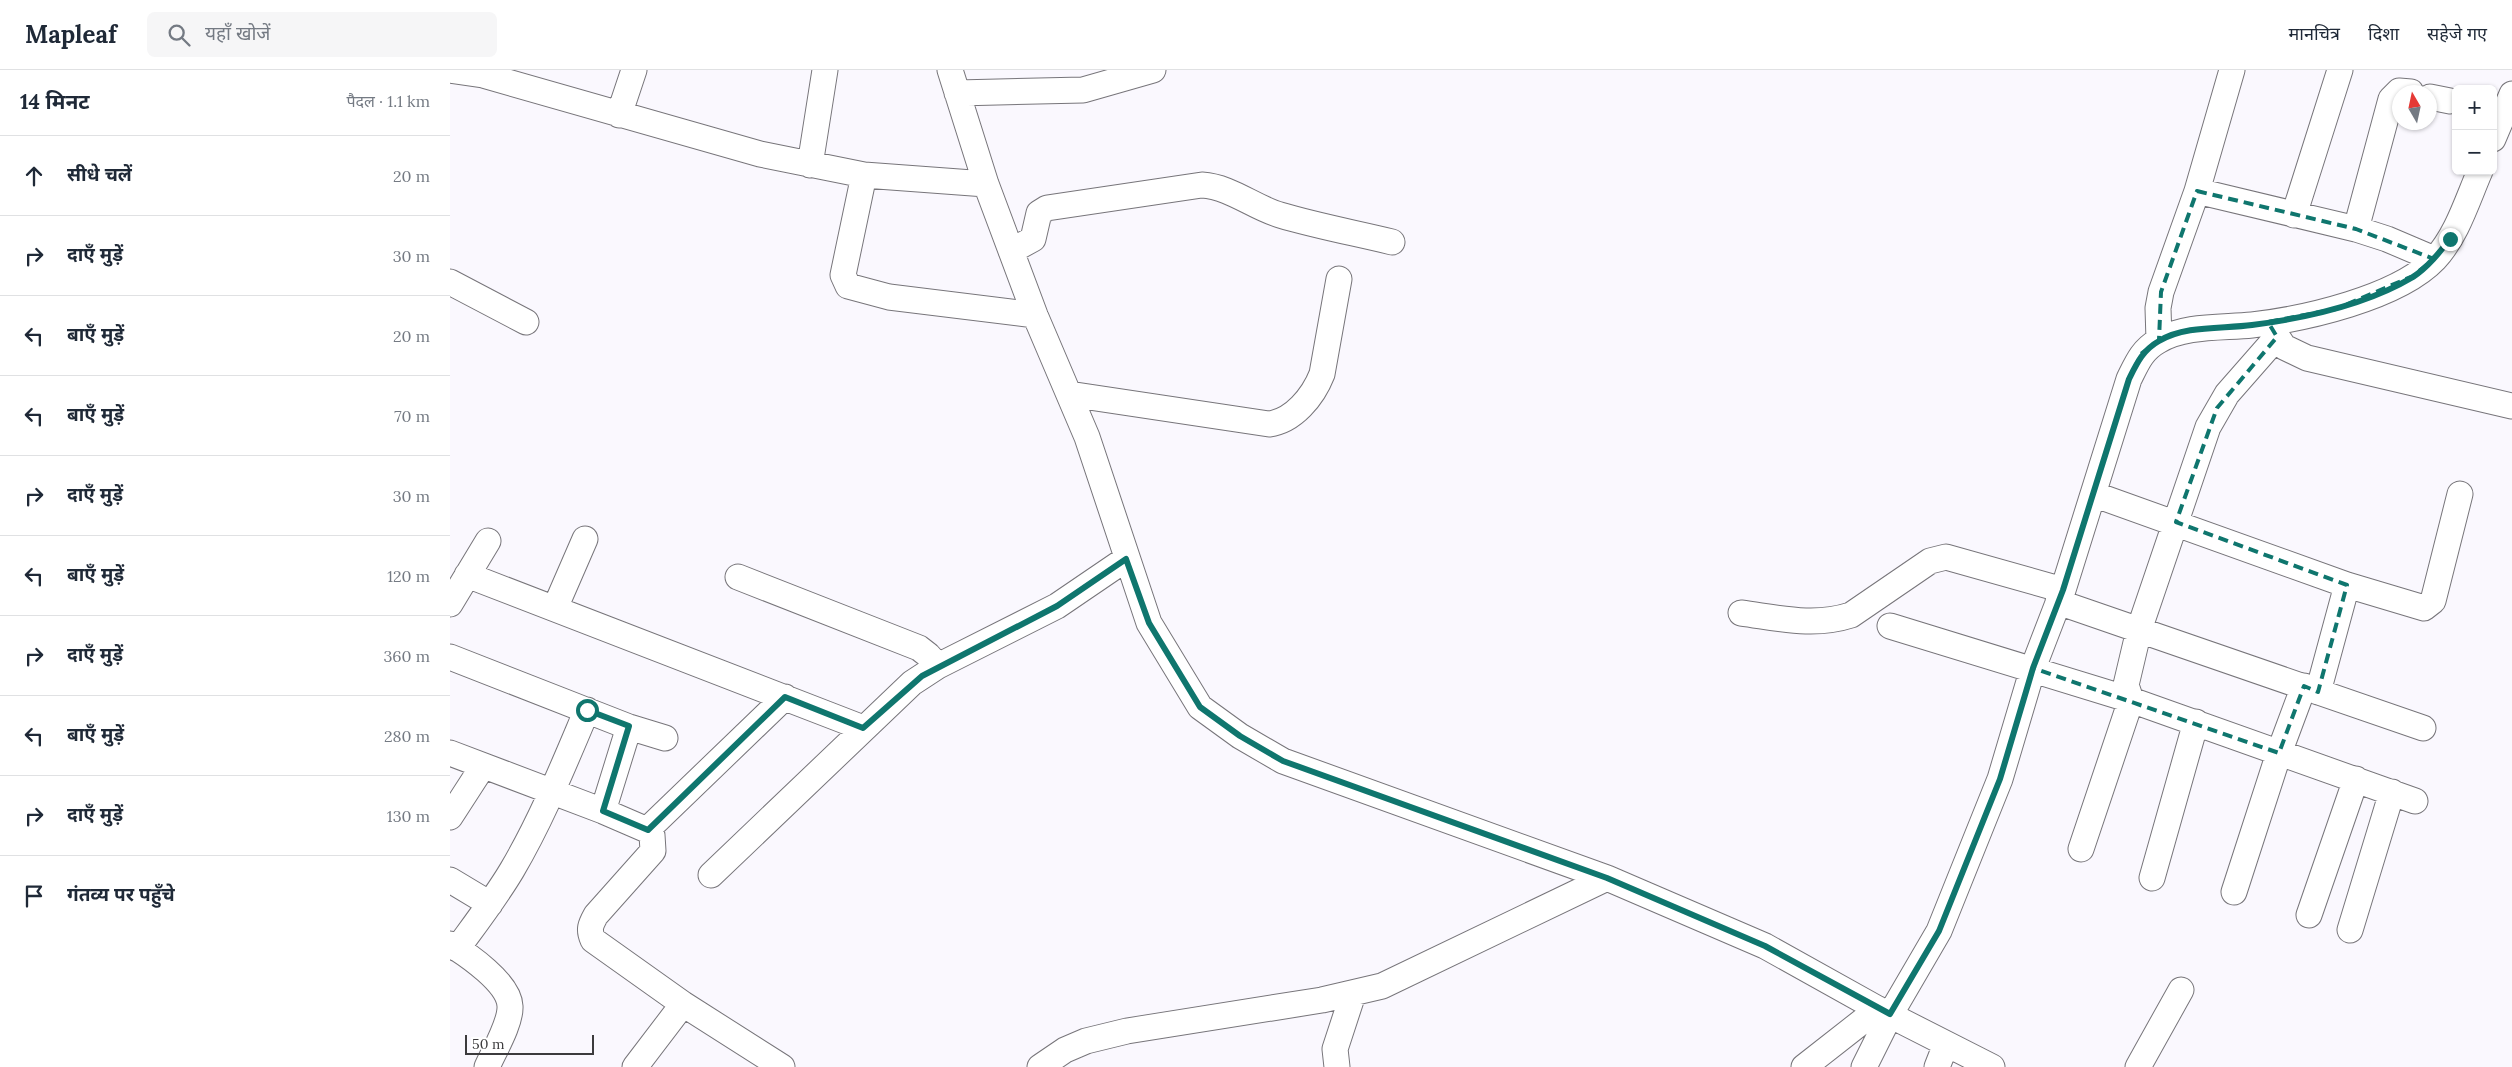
<!DOCTYPE html>
<html lang="hi">
<head>
<meta charset="utf-8">
<style>
	body { margin:0; font-family:Lora,"Noto Sans Devanagari",serif; background:#f6f6f7; color:#1f2937 }
	.controls { position:absolute; right:15px; top:15px; display:grid; overflow:hidden; border-radius:8px; box-shadow:0 1px 4px #0004 }
	.controls button { width:45px; height:45px; display:grid; place-items:center; padding:0; border:0; border-bottom:1px solid #e0e1e3; background:#fff; color:#1f2937; font:25px sans-serif }
	.compass { position:absolute; left:1942px; top:15px; width:45px; height:45px; border-radius:50%; background:#fff; box-shadow:0 1px 4px #0004; rotate:351deg }
	.scale { position:absolute; left:15px; bottom:12px; width:129px; box-sizing:border-box; padding-left:5px; border:2px solid #3c3b3d; border-top:0; font-size:14px; line-height:18px; white-space:nowrap; color:#3c3b3d; -webkit-text-stroke:4px #fff; paint-order:stroke }
	.stop { position:absolute; width:15px; height:15px; margin:-11px; border:4px solid #0f766e; border-radius:50%; background:#fff }
	.stop.end { background:#0f766e; border-color:#fff; box-shadow:0 1px 5px #0008 }
	.list { margin:0; padding:0; list-style:none }
	h2 { display:flex; justify-content:space-between; align-items:center; height:65px; margin:0; padding:0 20px; font-size:21px }
	h2 small { font-size:16px; font-weight:400; color:#747a83 }
	.list li { display:grid; grid-template-columns:32px 1fr auto; gap:15px; align-items:center; box-sizing:border-box; height:80px; padding:0 20px; border-top:1px solid #e0e1e3 }
	.list b { display:block; font-size:19px; white-space:nowrap }
	.list em { font-size:16px; font-style:normal; color:#747a83 }
	.icon { flex:none; width:28px; height:28px; fill:none; stroke:currentColor; stroke-width:2; stroke-linecap:round; stroke-linejoin:round }
	.map { position:relative; flex:none; width:2062px; height:997px; overflow:hidden }
	header { display:flex; align-items:center; gap:30px; box-sizing:border-box; height:70px; padding:0 25px; background:#fff; border-bottom:1px solid #e0e1e3 }
	header strong { font-size:24px }
	nav { display:flex; gap:28px; margin-inline-start:auto; font-size:18px }
	.search { width:350px; height:45px; background:#f6f6f7; display:flex; align-items:center; gap:12px; box-sizing:border-box; padding:0 18px; border-radius:8px; color:#747a83; font-size:19px }
	main { display:flex }
	aside { flex:1; background:#fff }
	.map>svg:first-child { display:block }
	.lines { fill:none; stroke-linecap:round; stroke-linejoin:round }
	.minor-casing { stroke:#77757a; stroke-width:27 }
	.minor { stroke:#fff; stroke-width:25 }
	.route { stroke:#0f766e; stroke-width:6 }
	.marked { fill:none; stroke:#0f766e; stroke-width:4; stroke-dasharray:10 6; stroke-linejoin:round }
</style>
</head>
<body>
<header>
<strong>Mapleaf</strong>
<div class="search"><svg class="icon" aria-label="search" viewBox="0 0 24 24"><circle cx="10" cy="10" r="6"/><path d="M15 15l6 6"/></svg>यहाँ खोजें</div>
<nav><a>मानचित्र</a><a>दिशा</a><a>सहेजे गए</a></nav>
</header>
<main>
<aside>
<h2>14 मिनट<small>पैदल · 1.1 km</small></h2>
<ul class="list">
<li><svg class="icon" aria-label="ahead" viewBox="0 0 24 24"><path d="M12 20V5M6 11l6-6 6 6"/></svg><div><b>सीधे चलें</b></div><em>20 m</em></li>
<li><svg class="icon" aria-label="right" viewBox="0 0 24 24"><path d="M7 20v-9h11M14 6l5 5-5 5"/></svg><div><b>दाएँ मुड़ें</b></div><em>30 m</em></li>
<li><svg class="icon" aria-label="left" viewBox="0 0 24 24"><path d="M17 20v-9H6M10 6l-5 5 5 5"/></svg><div><b>बाएँ मुड़ें</b></div><em>20 m</em></li>
<li><svg class="icon" aria-label="left" viewBox="0 0 24 24"><path d="M17 20v-9H6M10 6l-5 5 5 5"/></svg><div><b>बाएँ मुड़ें</b></div><em>70 m</em></li>
<li><svg class="icon" aria-label="right" viewBox="0 0 24 24"><path d="M7 20v-9h11M14 6l5 5-5 5"/></svg><div><b>दाएँ मुड़ें</b></div><em>30 m</em></li>
<li><svg class="icon" aria-label="left" viewBox="0 0 24 24"><path d="M17 20v-9H6M10 6l-5 5 5 5"/></svg><div><b>बाएँ मुड़ें</b></div><em>120 m</em></li>
<li><svg class="icon" aria-label="right" viewBox="0 0 24 24"><path d="M7 20v-9h11M14 6l5 5-5 5"/></svg><div><b>दाएँ मुड़ें</b></div><em>360 m</em></li>
<li><svg class="icon" aria-label="left" viewBox="0 0 24 24"><path d="M17 20v-9H6M10 6l-5 5 5 5"/></svg><div><b>बाएँ मुड़ें</b></div><em>280 m</em></li>
<li><svg class="icon" aria-label="right" viewBox="0 0 24 24"><path d="M7 20v-9h11M14 6l5 5-5 5"/></svg><div><b>दाएँ मुड़ें</b></div><em>130 m</em></li>
<li><svg class="icon" aria-label="arrive" viewBox="0 0 24 24"><path d="M6 21V4h12l-3 4 3 4H6"/></svg><div><b>गंतव्य पर पहुँचे</b></div></li>
</ul>
</aside>
<div class="map">
<svg width="2062" height="997" viewBox="0 0 2062 997">
	<rect width="100%" height="100%" fill="#faf8fe"/>
	<g class="lines">
		<defs>
			<path id="minor" d="M 0,0 L 33,5 L 310,84 L 414,105 L 536,114
				M 500,0 L 536,114 L 585,245 L 637,367 L 699,553 L 750,637 L 790,666 L 833,691 L 1157,808 L 1315,876 L 1428,939 L 1542,997
				M 507,23 L 633,20 L 703,0
				M 1980,27 L 2000,31
				M 169,45 L 184,0
				M 2043,69 L 2062,24
				M 360,95 L 375,0
				M 414,105 L 393,205 L 398,216 L 439,227 L 585,245
				M 1747,121 L 1906,159 L 1937,169 L 1984,189
				M 1844,145 L 1890,0
				M 1906,159 L 1941,29 L 1949,21 L 1961,22
				M 561,181 L 583,169 L 589,143 L 597,138 L 752,115 C 781,117 803,137 830,145 C 867,156 905,163 942,172
				M 0,212 L 76,252
				M 1819,254 L 1834,277 L 1857,288 L 2062,336
				M 1709,270 L 1708,238 L 1711,222 L 1747,121 L 1782,0
				M 619,324 L 819,354 C 843,351 863,327 872,304 L 889,209
				M 1643,424 L 1897,515 L 1974,538 L 1983,531 L 2010,424
				M 17,505 L 413,658
				M 288,507 L 469,578 L 478,585 L 488,596
				M 1608,532 L 1973,658
				M 0,534 L 38,471
				M 105,538 L 135,469
				M 1291,543 C 1329,548 1364,557 1401,545 L 1480,491 L 1496,487 L 1613,520
				M 1440,556 L 1681,630 L 1965,731
				M 0,587 L 179,657 L 215,668
				M 1868,622 L 1897,515
				M 0,683 L 153,741 L 197,760 L 202,765 L 203,781 L 146,845 C 141,854 138,859 143,870 L 233,934 L 332,997
				M 153,741 L 179,657
				M 0,747 L 33,696
				M 197,760 L 335,627
				M 1631,779 L 1681,630 L 1676,615 L 1689,560 L 1758,357 L 1777,324 L 1827,267
				M 261,805 L 462,613 L 488,596 L 607,536 L 676,489
				M 1702,808 L 1746,652
				M 0,810 L 40,834
				M 1784,822 L 1829,683 L 1854,616
				M 1859,845 L 1906,709
				M 1900,860 L 1942,722
				M 0,874 C 18,885 59,913 60,936 C 61,953 44,981 37,997
				M 7,879 C 26,853 46,827 62,800 C 92,749 114,694 137,640
				M 185,997 L 233,934
				M 590,997 L 615,980 L 636,971 L 677,961 L 872,930 L 932,916 L 1157,808
				M 887,997 L 885,979 L 903,924
				M 1354,997 L 1428,939
				M 1414,997 L 1440,945 L 1489,861 L 1550,709 L 1583,598 L 1613,520 L 1679,309 C 1687,293 1692,280 1708,271 C 1734,255 1772,258 1802,255 C 1854,249 1948,228 1985,189 C 2007,165 2017,131 2030,101
				M 1487,997 L 1496,974
				M 1688,997 L 1731,920"/>
		</defs>
		<use href="#minor" class="minor-casing"/>
		<use href="#minor" class="minor"/>
	</g>
	<g class="lines">
		<path class="route" d="M 137,640 L 179,656 L 153,741 L 198,760 L 335,627 L 413,658 L 472,606 L 607,536 L 676,489 L 699,553 L 750,637 L 790,666 L 833,691 L 1157,808 L 1315,876 L 1440,944 L 1489,861 L 1550,709 L 1583,598 L 1613,520 L 1679,309 C 1687,293 1693,280 1709,271 C 1735,255 1773,259 1802,255 C 1856,248 1916,235 1963,207 C 1978,197 1989,183 2000,169"/>
	</g>
	<path class="marked" d="M 1747,121 L 1906,159 L 1984,189 L 1963,206 L 1886,239 L 1818,252 L 1827,267 L 1767,338 L 1726,452 L 1897,515 L 1868,622 L 1854,616 L 1829,683 L 1583,598 L 1613,520 L 1679,309 L 1692,283 L 1709,270 L 1711,222 Z"/>
</svg>
<div class="controls">
<button>+</button>
<button>−</button>
</div>
<svg class="compass" viewBox="-18 -18 36 36"><path d="M0-13l5 13h-10z" fill="#e53935"/><path d="M0 13l5-13h-10z" fill="#747a83"/></svg>
<div class="scale">50 m</div>
<div class="stop" style="left:137px;top:640px"></div>
<div class="stop end" style="left:2000px;top:169px"></div>
</div>
</main>
</body>
</html>
